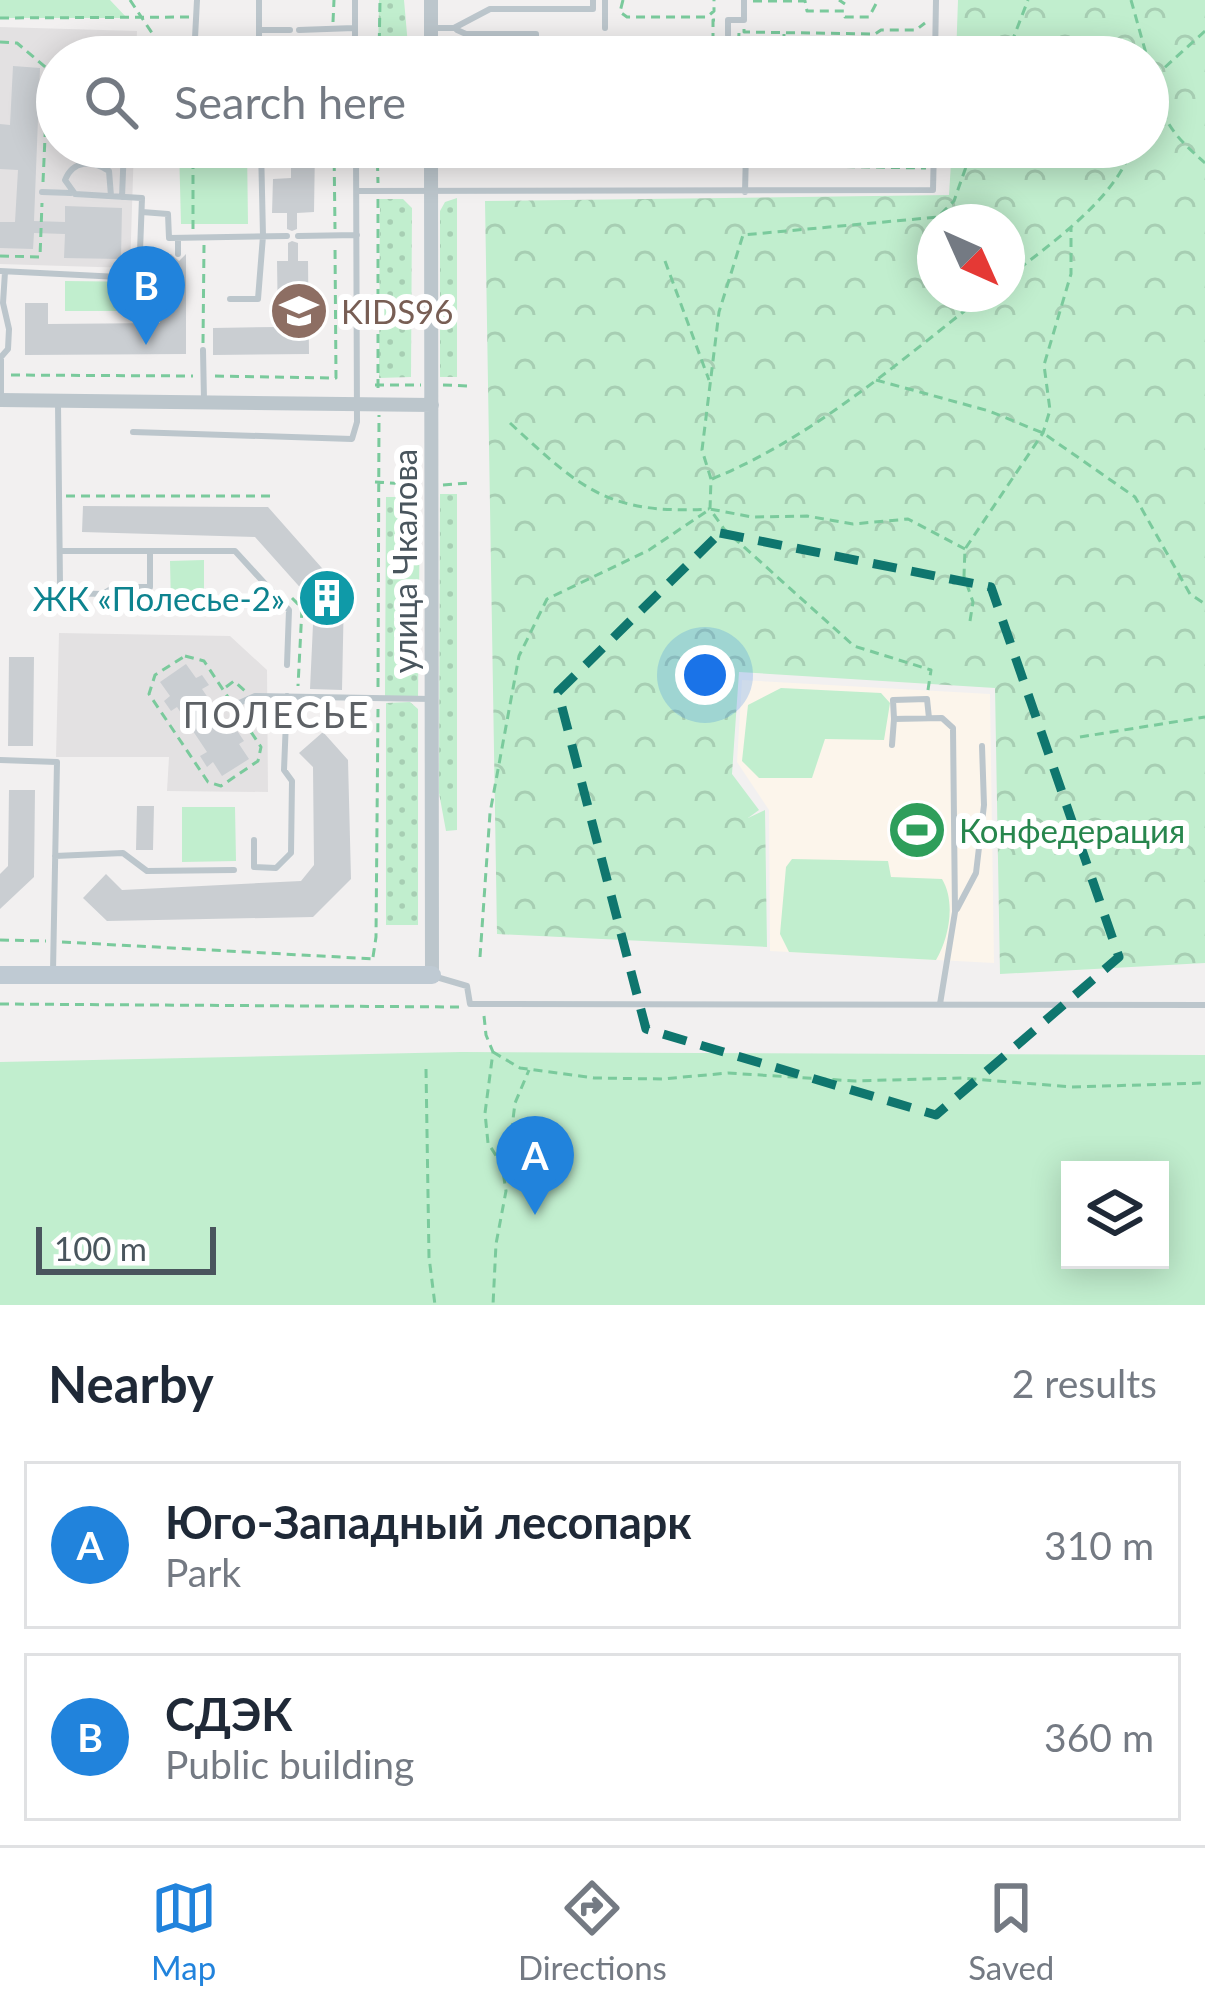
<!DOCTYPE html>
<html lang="en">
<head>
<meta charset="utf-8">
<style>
	body { margin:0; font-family:Lato,sans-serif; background:#f2f2f3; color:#1f2937 }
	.controls { position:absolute; right:36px; bottom:36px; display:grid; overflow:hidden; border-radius:0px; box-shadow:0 6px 30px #0003 }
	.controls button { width:108px; height:108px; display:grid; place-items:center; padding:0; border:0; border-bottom:3px solid #e0e1e3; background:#fff; color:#1f2937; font:60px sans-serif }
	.compass { position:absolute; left:917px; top:204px; width:108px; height:108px; border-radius:50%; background:#fff; box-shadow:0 6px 30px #0003; rotate:135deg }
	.scale { position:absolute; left:36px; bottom:30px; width:180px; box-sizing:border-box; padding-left:12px; border:6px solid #49555d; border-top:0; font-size:33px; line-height:42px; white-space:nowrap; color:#49555d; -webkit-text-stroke:9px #fff; paint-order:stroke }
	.you { position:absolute; left:705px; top:675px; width:42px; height:42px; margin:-30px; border:9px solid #fff; border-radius:50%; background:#1a73e8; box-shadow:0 0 0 18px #1a73e833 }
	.badge { display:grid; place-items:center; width:78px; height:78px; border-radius:50%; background:#2183dc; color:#fff; font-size:39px; font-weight:700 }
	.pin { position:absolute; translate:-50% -99px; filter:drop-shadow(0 3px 6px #0008) }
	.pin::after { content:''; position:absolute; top:63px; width:42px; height:36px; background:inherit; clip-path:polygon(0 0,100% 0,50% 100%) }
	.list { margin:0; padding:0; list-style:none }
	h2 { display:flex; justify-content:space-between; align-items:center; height:156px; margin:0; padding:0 48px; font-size:51px }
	h2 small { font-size:39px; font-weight:400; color:#747a83 }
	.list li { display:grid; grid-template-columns:78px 1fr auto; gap:36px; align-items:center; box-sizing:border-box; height:168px; margin:0 24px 24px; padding:0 24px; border:3px solid #e0e1e3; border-radius:0px }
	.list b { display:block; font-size:45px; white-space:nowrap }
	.list p { margin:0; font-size:39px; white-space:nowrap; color:#747a83 }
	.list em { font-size:39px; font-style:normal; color:#747a83 }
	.icon { flex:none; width:66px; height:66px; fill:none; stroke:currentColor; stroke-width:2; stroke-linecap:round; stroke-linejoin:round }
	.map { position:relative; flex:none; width:1205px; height:1305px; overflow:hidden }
	.search { position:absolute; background:#fff; box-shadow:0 6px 30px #0003; left:36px; right:36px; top:36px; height:132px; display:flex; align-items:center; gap:30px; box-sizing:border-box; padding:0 42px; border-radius:66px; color:#747a83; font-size:45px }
	.sheet { height:540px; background:#fff }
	nav { display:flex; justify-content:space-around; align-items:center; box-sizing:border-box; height:168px; border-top:3px solid #e0e1e3; background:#fff; font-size:33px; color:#747a83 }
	nav a { display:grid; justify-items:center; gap:6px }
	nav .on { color:#2183dc }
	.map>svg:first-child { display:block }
	.commercial { fill:#fcf5eb }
	.education { fill:#e3e1e2 }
	.grass { fill:url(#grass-dots) }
	.forest { fill:url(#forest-crowns); fill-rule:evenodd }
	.park { fill:#c1eece; fill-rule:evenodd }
	.building { fill:#caced2 }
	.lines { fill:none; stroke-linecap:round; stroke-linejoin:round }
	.path { stroke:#7aca9c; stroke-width:3; stroke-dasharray:9 6; stroke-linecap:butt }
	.lane { stroke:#bcc6cc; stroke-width:6 }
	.street { stroke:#bcc6cc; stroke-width:14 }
	.secondary { stroke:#bfcad3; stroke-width:18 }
	.marked { fill:none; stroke:#0f766e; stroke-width:9; stroke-dasharray:24 15; stroke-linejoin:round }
	.labels { text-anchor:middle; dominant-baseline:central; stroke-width:12; stroke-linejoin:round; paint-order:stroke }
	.education-label { font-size:33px; fill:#785e54; stroke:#fff; text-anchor:start }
	.street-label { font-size:33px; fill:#49555d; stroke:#fff }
	.culture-label { font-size:33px; fill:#0d838f; stroke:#fff; text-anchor:end }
	.leisure-label { font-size:33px; fill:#27864d; stroke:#fff; text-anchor:start }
	.neighbourhood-label { font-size:36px; letter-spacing:3px; fill:#5d6165; stroke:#fff }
</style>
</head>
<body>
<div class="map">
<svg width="1205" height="1305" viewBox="0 0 1205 1305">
	<defs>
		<pattern id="grass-dots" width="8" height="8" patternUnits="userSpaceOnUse" patternTransform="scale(3)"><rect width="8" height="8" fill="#c1eece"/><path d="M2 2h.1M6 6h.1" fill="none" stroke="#a7ceb3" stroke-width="1.8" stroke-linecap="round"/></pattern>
		<pattern id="forest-crowns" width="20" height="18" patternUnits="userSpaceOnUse" patternTransform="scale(3)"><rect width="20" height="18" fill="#c1eece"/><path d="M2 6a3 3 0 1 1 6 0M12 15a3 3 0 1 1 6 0" fill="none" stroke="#a7ceb3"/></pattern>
	</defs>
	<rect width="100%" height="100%" fill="#f2f0f0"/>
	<path class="commercial" d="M 742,680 L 990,694 L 994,963 L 770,951 L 769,810 L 737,762 Z"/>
	<path class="education" d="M 0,27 L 137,31 L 136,57 L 57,57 L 57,147 L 134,147 L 130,268 L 0,264 Z
		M 59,633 L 230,636 L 267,670 L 268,792 L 167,791 L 169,757 L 56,757 Z"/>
	<path class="grass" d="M 379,0 L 404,0 L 409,57 L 378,57 Z
		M 457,198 L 457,377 L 440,377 L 440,211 L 445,202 Z
		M 380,199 L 403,199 L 412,208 L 411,377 L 379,378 Z
		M 440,494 L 457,494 L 457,830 L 446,831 L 439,793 Z
		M 386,497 L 420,497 L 418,697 L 385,697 Z
		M 410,702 L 418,709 L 418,925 L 386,925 L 386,703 Z"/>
	<path class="forest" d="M 958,0 L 1205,0 L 1205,963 L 1000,974 L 995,688 L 739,672 L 732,774 L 759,810 L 748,818 L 765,810 L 767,947 L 497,934 L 485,201 L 949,195 L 952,147 L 1148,147 L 1148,57 L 956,57 ZM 1007,222 L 1007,294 L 935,294 L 935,222 Z"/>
	<path class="park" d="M 0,0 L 110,0 L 127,18 L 0,18 Z
		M 179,147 L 247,147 L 248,224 L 181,224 Z
		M 65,281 L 152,282 L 152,311 L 65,311 Z
		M 204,560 L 204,606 L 171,606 L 170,561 Z
		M 781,688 L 881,693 L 890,703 L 884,740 L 825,739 L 812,778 L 759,778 L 742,761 L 748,705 Z
		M 182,807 L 235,807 L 236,861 L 182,862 Z
		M 792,859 L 888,861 L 891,877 L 942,879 C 956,902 949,938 936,960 L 789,952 L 780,934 L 786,867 Z
		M 461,1052 L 1205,1055 L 1205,1305 L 0,1305 L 0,1062 ZM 1070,1170 L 1160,1170 L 1160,1260 L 1070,1260 Z"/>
	<path class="building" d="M 13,66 L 40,68 L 34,221 L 65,222 L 65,206 L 122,208 L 121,259 L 64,258 L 65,234 L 34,233 L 33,249 L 0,248 L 0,222 L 15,222 L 18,170 L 0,169 L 0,124 L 10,125 Z
		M 291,147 L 315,147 L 314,212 L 297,213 L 297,229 L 292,231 L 287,229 L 287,213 L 272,213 L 273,179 L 291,178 Z
		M 292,241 L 298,243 L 298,261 L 308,261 L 309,354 L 213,355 L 213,328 L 278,327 L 277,261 L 288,261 L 288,243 Z
		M 160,254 L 171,254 L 179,261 L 186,254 L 186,354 L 25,355 L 25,303 L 48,303 L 48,324 L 160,323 Z
		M 83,506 L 268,507 L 344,593 L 342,690 L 310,689 L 314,603 L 255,537 L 82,532 Z
		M 9,657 L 34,657 L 33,746 L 8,746 Z
		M 186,664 L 196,678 L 202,675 L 209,685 L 202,689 L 232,733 L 236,729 L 244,741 L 239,744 L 249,759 L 222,776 L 213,762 L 207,767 L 200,756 L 207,752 L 177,707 L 171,711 L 164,701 L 170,696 L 160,682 Z
		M 323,732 L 348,760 L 351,879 L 313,917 L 107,921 L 83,898 L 106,874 L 122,890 L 301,881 L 314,865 L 313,767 L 299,753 Z
		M 9,790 L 35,790 L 34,877 L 0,909 L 0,874 L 8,866 Z
		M 137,806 L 154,806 L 153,850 L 136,850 Z"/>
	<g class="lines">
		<path class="path" d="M 130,0 L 168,57
			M 623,0 L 620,12 L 627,17 L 707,17 L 714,11 L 714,0
			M 839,0 L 845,4
			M 1131,0 L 1147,57
			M 753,1 L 805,1 L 807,11 L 844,11 L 845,17 L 869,17 L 878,0
			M 0,18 L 189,17
			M 333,22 L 334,0
			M 744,29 L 744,32 L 875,34 L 881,30 L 916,30 L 925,23
			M 1205,31 L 1152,79 C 1163,122 1172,134 1205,163
			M 333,38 L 333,57
			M 0,42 L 17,43 L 57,77
			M 739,45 L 757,57
			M 615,55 L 704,56
			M 379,57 L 380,0
			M 713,57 L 713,20 L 720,20
			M 738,57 L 739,32 L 742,32
			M 764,57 L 754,47 L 758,42 C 782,43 834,44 852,52 L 863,47 L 866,51 L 863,57
			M 784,57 L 784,34
			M 869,57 L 877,48 L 878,34
			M 1006,57 L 1028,0
			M 1148,62 L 1152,79 L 1148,93
			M 334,147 L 335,229
			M 377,147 L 378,183
			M 662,163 L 662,147
			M 589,164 L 734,165
			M 756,165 L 926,168
			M 43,182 L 48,71
			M 378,199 L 378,393
			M 193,229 L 193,147
			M 0,256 L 40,257 L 42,203
			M 665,261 L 709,380
			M 1007,278 C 1049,245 1116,199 1132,147
			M 203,343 L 204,245
			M 11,375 L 193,376
			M 215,376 L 336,378 L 335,245
			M 876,380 L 989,411 L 1043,433 L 1135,497 L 1190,594 L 1205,604
			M 375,385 L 421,385
			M 443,385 L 468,386
			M 510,423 C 580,488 608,515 709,509
			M 712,479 C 814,437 900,361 986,294
			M 375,482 L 421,485
			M 443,485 L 469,483
			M 66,496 L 271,496
			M 292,598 L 302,608 L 298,686
			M 970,621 L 973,602 L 964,576 L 965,549 L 1043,433 L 1050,410 L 1044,365 L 1071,274 L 1071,227
			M 185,656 L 204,661 L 261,747 L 258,761 L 221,786 L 208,782 L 149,694 L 155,675 Z
			M 226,687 L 234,681 L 246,692
			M 378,687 L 379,415
			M 928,690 L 931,670 L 854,646 L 724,529 L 710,509 L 711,479 L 702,450 L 719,312 L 743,235 L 938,217 L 954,201 L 973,147
			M 1080,737 L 1205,717
			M 0,940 L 46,941
			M 62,942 L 376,959
			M 373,957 L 376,937 L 378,709
			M 480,957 L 490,813 L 519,656 L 547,599 L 649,550 L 710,509 L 752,517 L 807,516 L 853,524 L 908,519 L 965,549
			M 0,1004 L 460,1007
			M 484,1016 L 486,1035 L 493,1052 L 485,1113 L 488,1143 L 502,1165 L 506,1191 L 496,1244 L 493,1305
			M 493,1052 L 520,1068 L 594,1078 L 662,1079 L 728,1073 L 855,1081 L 962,1078 L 1071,1087 L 1205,1083
			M 426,1069 L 429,1257 L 435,1305
			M 506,1177 L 515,1103 L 529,1070"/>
		<path class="lane" d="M 434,28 L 454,28 L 490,9 L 593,9 L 593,0
			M 605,28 L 605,0
			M 259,30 L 259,0
			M 299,30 L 354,28
			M 457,30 L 466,34 L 536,34 L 536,57
			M 728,35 L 728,20 L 744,20 L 744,0
			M 194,57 L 197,0
			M 259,57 L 259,30 L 290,30
			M 355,57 L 355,0
			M 935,57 L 936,0
			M 534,147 L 556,150
			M 357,191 L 933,190 L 934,147
			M 42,192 L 71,193
			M 745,192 L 746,152
			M 122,197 L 124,147
			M 142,212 L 168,214 L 169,238 L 287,236
			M 298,236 L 357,235
			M 178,254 L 178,239
			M 0,271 L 139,278 L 142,198 L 75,194 L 65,180 C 73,160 92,160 109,171 L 111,196
			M 230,299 L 258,299 L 263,236 L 261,147
			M 203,350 L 204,400
			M 1,396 L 1,357 L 8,349 L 9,329 L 3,303 L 5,272
			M 58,404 L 60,585 L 64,593 L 103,594 L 113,600
			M 133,432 L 352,439 L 357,422 L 356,147
			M 60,551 L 235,551 L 289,610 L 287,665
			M 103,594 L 114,587 L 150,587 L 150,552
			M 228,708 L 255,696 L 431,699
			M 894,719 L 893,700 L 927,699 L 929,718
			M 892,745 L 894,719 L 942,718 L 953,728 L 955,912 L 940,1004
			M 0,760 L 57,762 L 53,971
			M 254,840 L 254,867 L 276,868 L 291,853 L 292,781 L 284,770 L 287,696
			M 55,856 L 123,853 L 147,871 L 234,870
			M 957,909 L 976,873 L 984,805 L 982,746
			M 433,976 L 467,986 L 470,1004 L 1205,1005"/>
		<path class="street" d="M 431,57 L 431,0
			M 431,147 L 432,975
			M 0,400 L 432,405"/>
		<path class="secondary" d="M 0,975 L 432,975"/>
	</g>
	<path class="marked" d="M 720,533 L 991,587 L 1119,957 L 936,1115 L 646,1029 L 558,692 Z"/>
	<defs>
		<symbol id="school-disc" viewBox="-11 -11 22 22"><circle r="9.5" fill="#8d6e63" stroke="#fff"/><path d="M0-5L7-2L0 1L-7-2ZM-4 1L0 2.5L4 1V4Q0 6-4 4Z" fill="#fff"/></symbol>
		<symbol id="building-disc" viewBox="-11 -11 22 22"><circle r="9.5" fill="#0f9aa8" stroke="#fff"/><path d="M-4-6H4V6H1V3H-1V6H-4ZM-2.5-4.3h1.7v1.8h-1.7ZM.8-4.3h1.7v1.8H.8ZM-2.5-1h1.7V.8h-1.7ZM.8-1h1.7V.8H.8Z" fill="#fff"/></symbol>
		<symbol id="stadium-disc" viewBox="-11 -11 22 22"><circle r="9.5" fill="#2e9e5b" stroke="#fff"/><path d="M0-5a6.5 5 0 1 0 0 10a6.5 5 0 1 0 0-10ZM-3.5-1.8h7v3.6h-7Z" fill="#fff"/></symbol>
	</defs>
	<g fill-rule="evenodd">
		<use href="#school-disc" x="266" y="278" width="66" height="66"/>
		<use href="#building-disc" x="294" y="565" width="66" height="66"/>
		<use href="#stadium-disc" x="884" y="797" width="66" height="66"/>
	</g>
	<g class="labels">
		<g class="education-label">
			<text x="341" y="311">KIDS96</text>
		</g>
		<g class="street-label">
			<text transform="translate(404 561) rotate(-90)">улица Чкалова</text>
		</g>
		<g class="culture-label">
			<text x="285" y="598">ЖК «Полесье-2»</text>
		</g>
		<g class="leisure-label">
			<text x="959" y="830">Конфедерация</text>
		</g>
		<g class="neighbourhood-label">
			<text x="277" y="714">ПОЛЕСЬЕ</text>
		</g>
	</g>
</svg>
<div class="controls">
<button><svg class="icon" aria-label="layers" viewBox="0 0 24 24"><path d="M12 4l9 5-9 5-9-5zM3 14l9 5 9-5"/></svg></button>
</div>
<svg class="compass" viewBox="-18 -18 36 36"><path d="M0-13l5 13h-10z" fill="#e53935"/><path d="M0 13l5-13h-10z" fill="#747a83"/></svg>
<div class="scale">100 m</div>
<div class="you"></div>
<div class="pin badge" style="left:535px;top:1215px">A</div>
<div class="pin badge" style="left:146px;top:345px">B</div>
<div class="search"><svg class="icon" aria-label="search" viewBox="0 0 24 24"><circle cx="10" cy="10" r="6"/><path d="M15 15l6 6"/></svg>Search here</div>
</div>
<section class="sheet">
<h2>Nearby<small>2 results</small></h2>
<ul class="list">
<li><span class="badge">A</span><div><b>Юго-Западный лесопарк</b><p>Park</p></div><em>310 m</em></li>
<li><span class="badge">B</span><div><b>СДЭК</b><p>Public building</p></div><em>360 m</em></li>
</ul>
</section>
<nav>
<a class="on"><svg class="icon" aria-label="map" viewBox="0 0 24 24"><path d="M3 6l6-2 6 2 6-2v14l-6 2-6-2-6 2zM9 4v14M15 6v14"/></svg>Map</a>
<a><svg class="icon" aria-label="directions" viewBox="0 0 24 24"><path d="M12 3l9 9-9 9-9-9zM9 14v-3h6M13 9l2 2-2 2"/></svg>Directions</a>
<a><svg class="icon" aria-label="saved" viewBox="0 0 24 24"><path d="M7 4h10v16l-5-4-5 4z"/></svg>Saved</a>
</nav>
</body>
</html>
